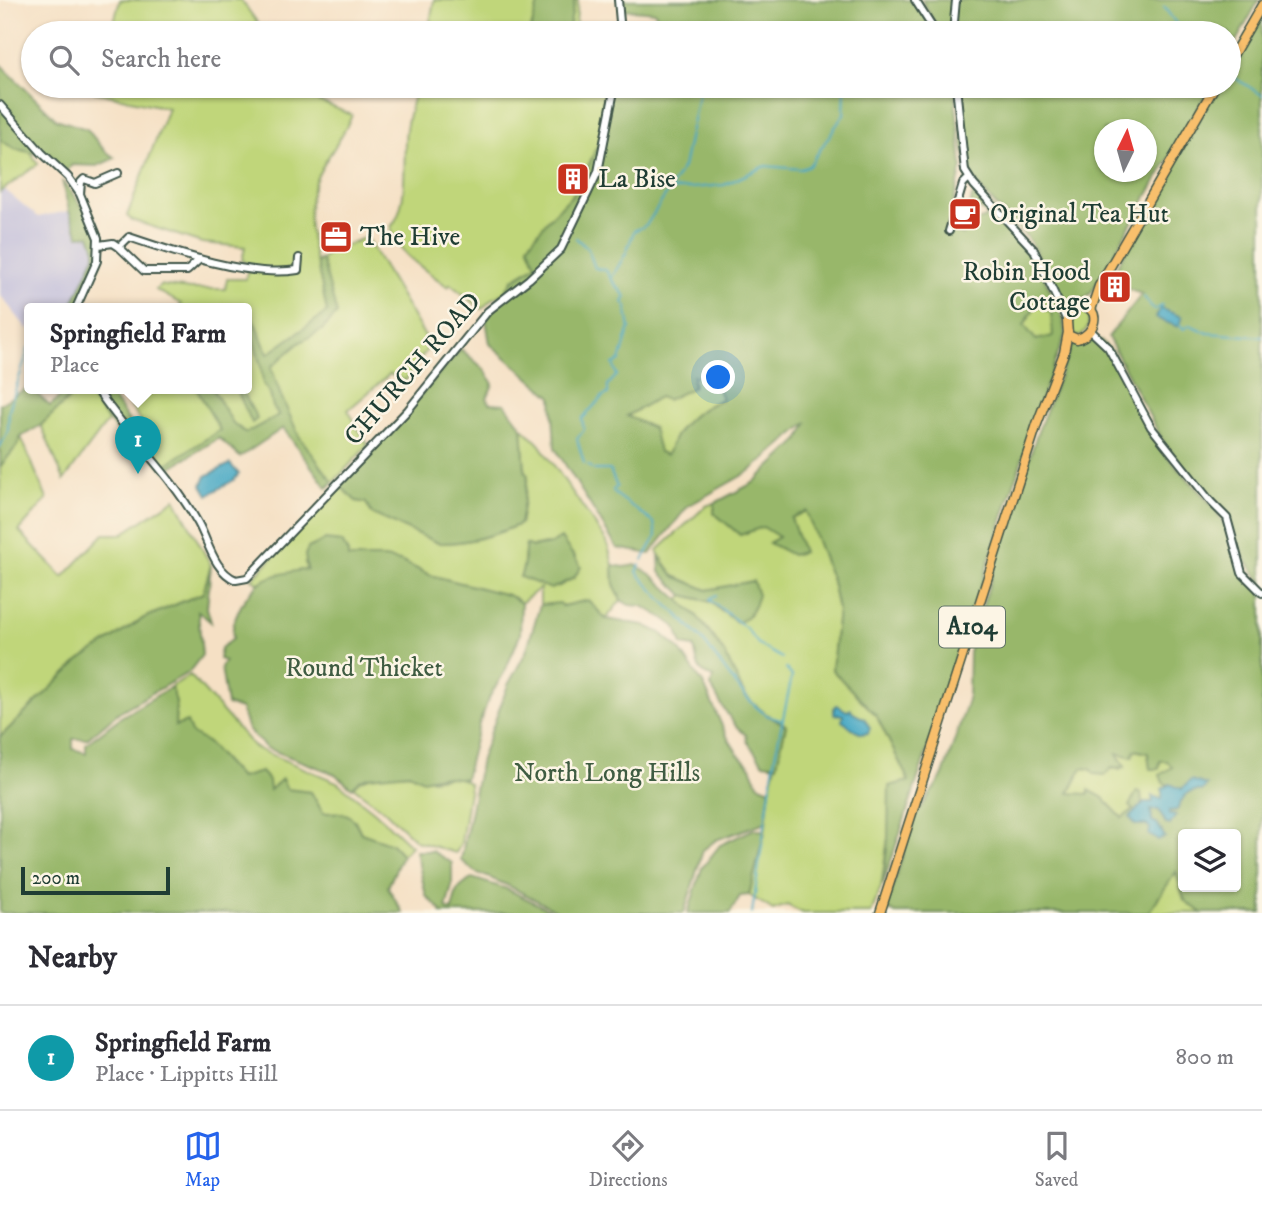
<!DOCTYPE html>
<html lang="en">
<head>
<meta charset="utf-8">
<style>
	body { margin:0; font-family:"IM FELL DW Pica",serif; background:#f7f7f7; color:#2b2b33 }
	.controls { position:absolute; right:21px; bottom:21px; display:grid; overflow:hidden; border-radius:7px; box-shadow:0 2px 5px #0004 }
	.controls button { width:63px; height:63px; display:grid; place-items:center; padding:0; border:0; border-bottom:2px solid #e1e1e2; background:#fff; color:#2b2b33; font:35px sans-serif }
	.compass { position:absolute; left:1094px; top:119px; width:63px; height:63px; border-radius:50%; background:#fff; box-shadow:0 2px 5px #0004; rotate:5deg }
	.scale { position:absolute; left:21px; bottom:18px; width:149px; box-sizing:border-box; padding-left:7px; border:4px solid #1f3d34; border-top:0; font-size:19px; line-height:24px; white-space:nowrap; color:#1f3d34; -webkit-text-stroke:5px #fcf5e5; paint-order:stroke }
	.you { position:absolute; left:719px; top:378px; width:24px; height:24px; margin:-18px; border:5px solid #fff; border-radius:50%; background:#1a73e8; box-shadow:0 0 0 10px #1a73e833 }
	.badge { display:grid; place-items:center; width:46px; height:46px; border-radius:50%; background:#2563eb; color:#fff; font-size:23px; font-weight:700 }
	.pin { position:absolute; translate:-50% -58px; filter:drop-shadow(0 2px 4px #0008) }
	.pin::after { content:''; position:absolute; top:37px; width:24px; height:21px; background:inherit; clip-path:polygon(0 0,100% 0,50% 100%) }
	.popup { position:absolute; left:24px; top:303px; width:228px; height:91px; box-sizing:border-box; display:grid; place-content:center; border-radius:7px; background:#fff; filter:drop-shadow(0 2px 5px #0005); font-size:23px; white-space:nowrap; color:#7c7c81 }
	.popup b { font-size:26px; color:#2b2b33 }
	.popup::after { content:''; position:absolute; left:50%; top:100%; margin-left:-14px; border:14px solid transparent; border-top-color:#fff }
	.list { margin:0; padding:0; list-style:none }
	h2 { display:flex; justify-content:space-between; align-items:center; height:91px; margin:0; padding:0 28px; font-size:30px }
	h2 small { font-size:23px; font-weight:400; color:#7c7c81 }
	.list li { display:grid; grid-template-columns:46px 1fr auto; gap:21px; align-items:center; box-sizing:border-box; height:105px; padding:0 28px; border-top:2px solid #e1e1e2 }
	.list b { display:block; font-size:26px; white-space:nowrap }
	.list p { margin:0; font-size:23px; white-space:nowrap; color:#7c7c81 }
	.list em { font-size:23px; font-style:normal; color:#7c7c81 }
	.icon { flex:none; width:38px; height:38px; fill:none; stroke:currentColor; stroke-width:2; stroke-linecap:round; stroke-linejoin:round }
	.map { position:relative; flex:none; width:1262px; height:913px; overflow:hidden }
	.search { position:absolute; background:#fff; box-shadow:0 2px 5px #0004; left:21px; right:21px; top:21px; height:77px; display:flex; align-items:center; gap:18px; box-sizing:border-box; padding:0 24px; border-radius:38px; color:#7c7c81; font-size:26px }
	.sheet { height:196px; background:#fff }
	nav { display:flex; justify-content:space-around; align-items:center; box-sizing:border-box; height:98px; border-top:2px solid #e1e1e2; background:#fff; font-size:19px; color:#7c7c81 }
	nav a { display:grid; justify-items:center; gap:4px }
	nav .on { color:#2563eb }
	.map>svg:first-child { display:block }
	.industrial { fill:#c3c0db }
	.green { fill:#c0d67a; stroke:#708a57; stroke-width:2; fill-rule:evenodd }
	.forest { fill:#98b76a; stroke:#5c7a4f; stroke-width:2; fill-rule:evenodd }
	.water { fill:#44a7c4; stroke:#32727c; stroke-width:2 }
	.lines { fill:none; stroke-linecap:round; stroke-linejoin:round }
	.stream { stroke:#44a7c4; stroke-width:2 }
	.minor-casing { stroke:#3f554a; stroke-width:10 }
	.major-casing { stroke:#3f554a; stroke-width:11 }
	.minor { stroke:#fff; stroke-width:6 }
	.major { stroke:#f8bf6c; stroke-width:8 }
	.labels { text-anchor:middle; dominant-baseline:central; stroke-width:5; stroke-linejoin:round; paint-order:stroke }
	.shield { fill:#fcf5e5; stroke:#617469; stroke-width:2 }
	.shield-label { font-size:24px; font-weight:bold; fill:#1f3d34 }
	.poi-label { font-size:26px; fill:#1f3d34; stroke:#fcf5e5; text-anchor:start }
	.street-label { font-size:26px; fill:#1f3d34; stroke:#fcf5e5 }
	.park-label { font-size:26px; fill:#3f5c42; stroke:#fcf5e5 }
</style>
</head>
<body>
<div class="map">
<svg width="1262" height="913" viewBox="0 0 1262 913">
	<rect width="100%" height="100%" fill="#fcf5e5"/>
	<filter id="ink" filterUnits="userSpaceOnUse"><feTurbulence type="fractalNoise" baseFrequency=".0143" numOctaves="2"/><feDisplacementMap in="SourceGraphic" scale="14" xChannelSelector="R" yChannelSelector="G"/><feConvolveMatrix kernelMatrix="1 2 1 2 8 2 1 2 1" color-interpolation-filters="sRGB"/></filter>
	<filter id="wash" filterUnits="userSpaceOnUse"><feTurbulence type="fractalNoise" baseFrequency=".00686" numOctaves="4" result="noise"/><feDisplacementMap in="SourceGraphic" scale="28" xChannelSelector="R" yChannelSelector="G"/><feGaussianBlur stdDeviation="1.57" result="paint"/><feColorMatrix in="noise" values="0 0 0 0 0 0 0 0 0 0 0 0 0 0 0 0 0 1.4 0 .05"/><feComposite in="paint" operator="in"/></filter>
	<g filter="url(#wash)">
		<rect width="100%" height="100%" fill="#f5e0c4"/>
		<path class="industrial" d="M 4,189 L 38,217 L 69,211 L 79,235 L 90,235 L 95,249 L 95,256 L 71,308 L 30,308 L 29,331 L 0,295 L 0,192 Z"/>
		<path class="green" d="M 120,0 L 241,0 L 265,33 L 111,33 Z
			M 434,0 L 578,0 L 575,33 L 428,33 Z
			M 95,86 L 290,86 L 304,95 L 352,115 C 343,139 323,160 315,182 C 305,208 310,236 316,262 L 331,252 L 366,237 L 430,345 L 405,381 L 390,374 L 348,410 L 368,445 L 329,487 L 295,443 L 283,418 L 236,451 L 222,430 L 163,469 L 148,449 L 155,441 L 118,388 L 246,388 L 246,308 L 179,308 L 181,304 L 156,290 L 160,285 L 190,289 L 225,289 L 227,279 L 246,279 L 248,263 L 242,261 L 245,247 L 202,243 L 132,220 L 127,216 L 168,108 L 94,92 Z
			M 416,86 L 610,86 L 604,135 L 587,197 L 536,265 L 513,279 L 505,292 L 492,299 L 482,309 L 450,284 L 448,287 C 428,271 395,254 391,227 C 410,204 402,159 406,129 C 408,115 413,100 416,86 Z
			M 0,110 L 13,125 L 38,164 L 0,192 Z
			M 1037,304 L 1051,312 L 1054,336 L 1036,340 L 1024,325 Z
			M 1082,309 L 1088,313 C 1090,326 1088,329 1079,337 L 1071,333 C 1070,319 1069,315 1082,309 Z
			M 693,376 L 714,378 L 722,399 C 694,411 676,425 667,456 L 659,452 L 626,417 L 659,397 L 694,386 Z
			M 80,388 L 83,388 L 108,421 L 64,480 L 41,425 Z
			M 522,427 L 539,444 L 607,542 L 613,565 L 614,584 L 621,600 L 606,619 C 593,603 582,601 562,606 L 560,604 L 540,605 L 540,588 L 521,603 L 515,598 L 430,575 L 400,561 L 305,563 L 307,569 L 280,575 L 259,583 L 252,579 L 340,486 L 356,501 L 366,502 L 438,543 C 465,544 496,535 520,524 L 528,476 L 525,471 ZM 545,544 L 566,549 L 575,556 L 574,578 L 558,587 L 520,577 L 526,564 L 524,556 L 532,547 Z
			M 21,437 L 47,499 L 19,531 L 63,577 L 104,534 L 122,534 L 175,499 L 211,565 L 203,593 L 144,618 L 79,661 L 0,737 L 0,448 Z
			M 715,503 L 714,514 L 762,526 L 780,537 L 770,542 L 802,552 L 790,518 L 806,511 L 832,581 L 838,610 L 832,670 L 876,715 L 909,781 L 888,838 L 881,887 L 871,913 L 803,913 L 787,905 L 773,910 L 749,895 L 765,832 L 770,789 L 786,725 C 771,718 758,710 747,697 C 738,687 733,670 727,659 C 716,636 699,617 679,601 L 683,595 L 711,602 L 722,612 L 749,615 L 755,604 L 753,582 L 707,590 L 674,576 L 657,551 L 706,506 Z
			M 190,675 L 255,748 L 337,782 L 375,812 L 411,846 L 402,855 L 392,844 L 361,833 L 355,820 L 323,813 L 311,792 L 270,791 L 240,778 L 208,743 L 175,727 L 176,702 L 171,687 Z
			M 1134,750 L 1148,753 L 1150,769 L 1159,768 L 1160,761 L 1167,760 L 1172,767 L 1168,772 L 1170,784 L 1162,789 L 1163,799 L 1152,797 L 1153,802 L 1142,804 L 1141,794 L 1133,810 L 1122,818 L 1102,797 L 1069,794 L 1082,768 L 1120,769 L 1125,766 L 1116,753 L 1132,756 Z
			M 409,773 C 413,775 416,777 420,778 C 436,783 455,769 470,785 L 461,843 L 456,853 L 416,841 L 385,811 L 353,787 C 366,772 391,775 409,773 Z
			M 1176,871 L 1184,900 L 1202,913 L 1148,913 Z"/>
		<path class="forest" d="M 539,0 L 575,0 L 568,33 L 524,33 L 531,29 Z
			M 621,0 L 916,0 L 935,33 L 651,33 L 655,29 L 656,12 L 621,9 Z
			M 922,0 L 1259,0 L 1229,54 L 1229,33 L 940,33 Z
			M 1262,9 L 1262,583 L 1244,558 L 1232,527 L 1219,505 L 1165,445 L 1108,337 L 1142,294 L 1124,288 L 1110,279 L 1218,86 L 1229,86 L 1229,67 Z
			M 0,64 L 56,119 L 87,129 L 104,150 L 115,158 L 97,166 L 72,165 L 64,175 L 49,156 L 15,149 L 0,140 Z
			M 606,86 L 954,86 L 962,167 L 947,230 L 963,235 L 974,222 L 986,218 L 987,215 L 981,210 L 970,207 L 972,197 L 977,191 L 1026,243 L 1035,257 L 1063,318 L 1065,335 L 1045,389 L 883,885 L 888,838 L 889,786 L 909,781 L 876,715 L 832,670 L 838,610 L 832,581 L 806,511 L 791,518 L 803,552 L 792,555 L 769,543 L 779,537 L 763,527 L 740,535 L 714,513 L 715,503 L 753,483 L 799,440 L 808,422 L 750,471 L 688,506 L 650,554 L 617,548 L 555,448 L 552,397 L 490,344 L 486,320 L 513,280 L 536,265 L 528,245 L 548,220 L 579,188 L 596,148 L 601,142 L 603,99 ZM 1036,304 L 1051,312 L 1053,336 L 1036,340 L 1024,325 ZM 693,376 L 714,378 L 722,399 C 694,411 676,426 667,455 L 659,452 L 653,428 L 627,416 L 659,397 L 667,400 L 692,388 Z
			M 960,86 L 1211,86 L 1091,293 C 1083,300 1073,308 1062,301 C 1054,295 1039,253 1029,240 C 1011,216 978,195 968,166 C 959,141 964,112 960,86 ZM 1104,130 L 1146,130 L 1146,172 L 1104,172 Z
			M 62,180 L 104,235 L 102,261 L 80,308 L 71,308 L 95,256 L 95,249 L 90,235 L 79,236 L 69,211 Z
			M 322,259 L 337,314 L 322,330 L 299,343 L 271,367 L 281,396 L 299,436 L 333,482 L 327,488 L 283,428 L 240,457 L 219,438 L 165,471 L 162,467 L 220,430 L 196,388 L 209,388 L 214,391 L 233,423 L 246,433 L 279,415 L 273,407 L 270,394 L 263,384 L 261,367 L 247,318 L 252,316 L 268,354 L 327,312 L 317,263 Z
			M 1086,339 L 1101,341 L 1111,350 L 1148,431 L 1165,454 L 1213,506 L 1228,530 L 1243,565 L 1262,590 L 1262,913 L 1202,913 L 1185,901 L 1176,872 L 1148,913 L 896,913 L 886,909 L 915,817 L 943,775 L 968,700 L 969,652 L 980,614 L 1037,434 L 1071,347 ZM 1135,750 L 1148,753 L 1150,769 L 1159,769 L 1160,761 L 1167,761 L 1172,767 L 1160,775 L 1163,783 L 1182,789 L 1207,785 L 1184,795 L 1177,810 L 1169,811 L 1169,815 L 1175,815 L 1166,824 L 1159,809 L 1151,810 L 1152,821 L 1150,828 L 1135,812 L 1142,804 L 1141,793 L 1137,791 L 1129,806 L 1133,810 L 1122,818 L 1102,797 L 1089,790 L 1089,794 L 1069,793 L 1082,768 L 1090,769 L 1094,774 L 1105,775 L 1112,768 L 1125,767 L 1117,753 L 1132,757 ZM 1183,834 L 1236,834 L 1236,887 L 1183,887 Z
			M 461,349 L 484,369 L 493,384 L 487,398 L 489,403 L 505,404 L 522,427 L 525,471 L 528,476 L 520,524 C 496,535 465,544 438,543 L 372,514 L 366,503 L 356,501 L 340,486 Z
			M 29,387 L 50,406 L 69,388 L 80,388 L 41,425 L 21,437 L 17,446 L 0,467 L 0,404 Z
			M 83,388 L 106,388 L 143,441 L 130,448 Z
			M 236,388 L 241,388 L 257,419 L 252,423 Z
			M 561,538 L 581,567 L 574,578 L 551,589 L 520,577 C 526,564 523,557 526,544 L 532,547 L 551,544 Z
			M 325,540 L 342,542 L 348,553 L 348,558 L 384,558 L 400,561 L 430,575 L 508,595 L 521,603 L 520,635 L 505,671 L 490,696 L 479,724 L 465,779 L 440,776 L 423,780 L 409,773 L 368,777 L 360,780 L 352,788 L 335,774 L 266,748 L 248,730 L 241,709 L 227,705 L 221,667 L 225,661 L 219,659 L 221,648 L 233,638 C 230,620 245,596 258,584 C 270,574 292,572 307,569 L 305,555 L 308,548 Z
			M 659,557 L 674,576 L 707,590 L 753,581 L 758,595 C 754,607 750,618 737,623 L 711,602 L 683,595 L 660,572 Z
			M 211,565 L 207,608 L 211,622 L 198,611 L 202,655 L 189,672 L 119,712 L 87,739 L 73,739 L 73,749 L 86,753 L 86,744 L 121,717 L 171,687 L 176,702 L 175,726 L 187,722 L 191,733 L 208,743 L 240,778 L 261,772 L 269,781 L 270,790 L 282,779 L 287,789 L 311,792 L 323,813 C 346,812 351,811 361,833 L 392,844 L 402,855 L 388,887 L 403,913 L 0,913 L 0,737 L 79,661 L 144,618 L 203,593 Z
			M 613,565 L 624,567 L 636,565 L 653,576 L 697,616 L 725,654 L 745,696 L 768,716 L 786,725 L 777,765 L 763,763 L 747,741 L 746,735 L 736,726 L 722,706 L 711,686 L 713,678 C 694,669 699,665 694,647 L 682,645 L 676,627 L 667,620 L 642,606 L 629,605 L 621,600 L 614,584 Z
			M 588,600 L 606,619 L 644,625 L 661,633 L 678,648 L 704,685 L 726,735 L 738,754 L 751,767 L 758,784 L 770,789 L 766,822 L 716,840 L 703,850 L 684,913 L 561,913 L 509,886 L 475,872 L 461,860 L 481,759 L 508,685 L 526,652 L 540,605 L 560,603 L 562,606 Z
			M 754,829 L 765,831 L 749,895 L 740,896 L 730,913 L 688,913 L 702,868 L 720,845 Z
			M 416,851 L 432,851 L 452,863 L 452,886 L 446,908 L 452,910 L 457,890 L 472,878 L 507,889 L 555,913 L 441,913 L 441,910 L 426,896 Z"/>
		<path class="water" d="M 1160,308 L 1182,317 L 1178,327 L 1156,318 Z
			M 230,464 L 239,474 L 234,480 L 208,495 L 202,485 L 206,476 Z
			M 837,705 L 847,711 L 851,709 L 853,713 L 865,719 L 870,728 L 868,733 L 861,734 L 842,721 L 843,715 L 834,714 L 834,708 Z
			M 1191,780 L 1207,785 L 1203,791 C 1187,789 1183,796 1177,810 L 1169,811 L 1169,815 L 1176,815 L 1170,825 L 1166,824 L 1159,810 L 1151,810 L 1152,821 L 1157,823 L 1165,837 L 1158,840 L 1149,835 L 1150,828 L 1147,825 L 1135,825 L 1130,817 L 1144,802 L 1153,802 L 1152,796 L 1162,799 L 1162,789 L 1170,784 L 1182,789 Z"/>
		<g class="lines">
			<path class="stream" d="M 1164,7 L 1183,33
				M 843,26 L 844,33
				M 1229,74 L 1262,95
				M 669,190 L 683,167 L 700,86
				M 641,228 L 647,224 L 669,190 L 724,185 L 765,166 L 801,169 L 809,166 L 844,114 L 845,86
				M 576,238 L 588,249 L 595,268 L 606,270 L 611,279
				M 1144,297 L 1154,310 L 1162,305 L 1160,308
				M 1179,324 L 1184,329 L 1190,325 L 1208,333 L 1262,337
				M 630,329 L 626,306 L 623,302 L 626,297 L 611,279 L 626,253 L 634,231 L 640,228
				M 0,447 L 8,431 L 9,410 L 29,347
				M 584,463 L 577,439 L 584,430 L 582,419 L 603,396 L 608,394 L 608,385 L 617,375 L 613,364 L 620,361 L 629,330
				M 588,465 L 591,468
				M 594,470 L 610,470 L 617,487 L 613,490 L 614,493 L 654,523 L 656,537 L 643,560
				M 640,565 L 637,572 C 655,595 677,614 697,634 C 719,658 741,699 767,715 C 771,718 778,719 783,720
				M 716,595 L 710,600 L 746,628 L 759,645 L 782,658
				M 752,913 L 775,756 L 792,676 L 786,669"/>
		</g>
	</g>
	<g filter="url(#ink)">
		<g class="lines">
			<defs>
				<path id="minor" d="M 618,0 L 621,33
					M 915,0 L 936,33
					M 953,33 L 956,0
					M 956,86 L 965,171 L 974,185 L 1034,250 L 1067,321
					M 0,105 L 42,153 L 68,177 L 80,194 L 98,238 L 97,261 L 76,308
					M 80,194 L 81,182 L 84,179 L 95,183 L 118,173
					M 949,231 L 963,184 L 969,178
					M 99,245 L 113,243 L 119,247 L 129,237 C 176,253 249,278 298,270 L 299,258
					M 119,247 L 144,271 L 187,271 L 200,259
					M 1091,331 L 1108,347 L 1151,427 L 1211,502 L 1227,518 L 1242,573 L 1262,593
					M 96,388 C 127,435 171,474 198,523 C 209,543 214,571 236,580 L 247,578 L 408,410 L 488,311 L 529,279 L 561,249 L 598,172 L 615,86"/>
				<path id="major" d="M 1229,62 L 1262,5
					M 1081,306 C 1103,308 1095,335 1077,339 L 1068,335 L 1067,321 L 1071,310 Z
					M 1091,310 L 1099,286 L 1215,86
					M 880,913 L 1037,424 L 1064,353 L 1068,332"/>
			</defs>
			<use href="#minor" class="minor-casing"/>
			<use href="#major" class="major-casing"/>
			<use href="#minor" class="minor"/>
			<use href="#major" class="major"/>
		</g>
	</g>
	<defs>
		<symbol id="building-square" viewBox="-11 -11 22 22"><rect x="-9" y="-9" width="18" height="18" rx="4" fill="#c8321e" stroke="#fcf5e5"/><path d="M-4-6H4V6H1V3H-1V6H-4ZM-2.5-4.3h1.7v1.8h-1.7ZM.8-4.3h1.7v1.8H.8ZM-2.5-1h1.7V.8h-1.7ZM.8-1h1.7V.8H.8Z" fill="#fff"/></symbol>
		<symbol id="cafe-square" viewBox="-11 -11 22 22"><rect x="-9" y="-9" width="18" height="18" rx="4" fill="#c8321e" stroke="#fcf5e5"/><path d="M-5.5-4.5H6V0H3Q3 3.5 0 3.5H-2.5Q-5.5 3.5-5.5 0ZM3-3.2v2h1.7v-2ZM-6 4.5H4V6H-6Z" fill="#fff"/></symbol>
		<symbol id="office-square" viewBox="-11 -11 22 22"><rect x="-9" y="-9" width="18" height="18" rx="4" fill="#c8321e" stroke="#fcf5e5"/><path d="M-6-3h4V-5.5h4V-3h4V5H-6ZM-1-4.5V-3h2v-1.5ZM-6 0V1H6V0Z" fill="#fff"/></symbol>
	</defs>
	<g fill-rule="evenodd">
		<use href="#building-square" x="554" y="160" width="38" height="38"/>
		<use href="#cafe-square" x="946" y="195" width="38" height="38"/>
		<use href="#office-square" x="317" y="218" width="38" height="38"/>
		<use href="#building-square" x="1096" y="268" width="38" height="38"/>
	</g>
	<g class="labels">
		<rect class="shield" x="939" y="606.5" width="66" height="41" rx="5"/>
		<g class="shield-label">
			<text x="972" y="627">A104</text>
		</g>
		<g class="poi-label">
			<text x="598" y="179">La Bise</text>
			<text x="990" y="214">Original Tea Hut</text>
			<text x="360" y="237">The Hive</text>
			<text x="1090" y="272" text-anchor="end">Robin Hood<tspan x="1090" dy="30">Cottage</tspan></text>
		</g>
		<g class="street-label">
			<text transform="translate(413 369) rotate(-49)">CHURCH ROAD</text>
		</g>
		<g class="park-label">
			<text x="364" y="668">Round Thicket</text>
			<text x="607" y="773">North Long Hills</text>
		</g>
	</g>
</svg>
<div class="controls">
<button><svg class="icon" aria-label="layers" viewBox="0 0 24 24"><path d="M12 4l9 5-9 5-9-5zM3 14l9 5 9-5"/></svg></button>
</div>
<svg class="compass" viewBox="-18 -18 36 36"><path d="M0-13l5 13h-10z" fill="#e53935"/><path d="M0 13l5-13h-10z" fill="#7c7c81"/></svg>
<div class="scale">200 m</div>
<div class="you"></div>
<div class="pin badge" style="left:138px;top:474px;background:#0f9aa8">1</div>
<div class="popup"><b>Springfield Farm</b>Place</div>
<div class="search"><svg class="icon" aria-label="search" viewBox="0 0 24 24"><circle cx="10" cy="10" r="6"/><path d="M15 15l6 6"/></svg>Search here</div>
</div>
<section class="sheet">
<h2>Nearby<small></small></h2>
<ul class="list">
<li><span class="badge" style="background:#0f9aa8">1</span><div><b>Springfield Farm</b><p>Place · Lippitts Hill</p></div><em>800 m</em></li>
</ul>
</section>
<nav>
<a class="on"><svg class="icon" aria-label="map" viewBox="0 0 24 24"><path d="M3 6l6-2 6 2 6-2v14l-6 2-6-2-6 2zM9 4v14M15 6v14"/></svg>Map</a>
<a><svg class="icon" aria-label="directions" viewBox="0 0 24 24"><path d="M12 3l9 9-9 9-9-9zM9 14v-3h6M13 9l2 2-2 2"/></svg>Directions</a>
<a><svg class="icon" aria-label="saved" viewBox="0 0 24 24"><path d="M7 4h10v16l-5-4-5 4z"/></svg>Saved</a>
</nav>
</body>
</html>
